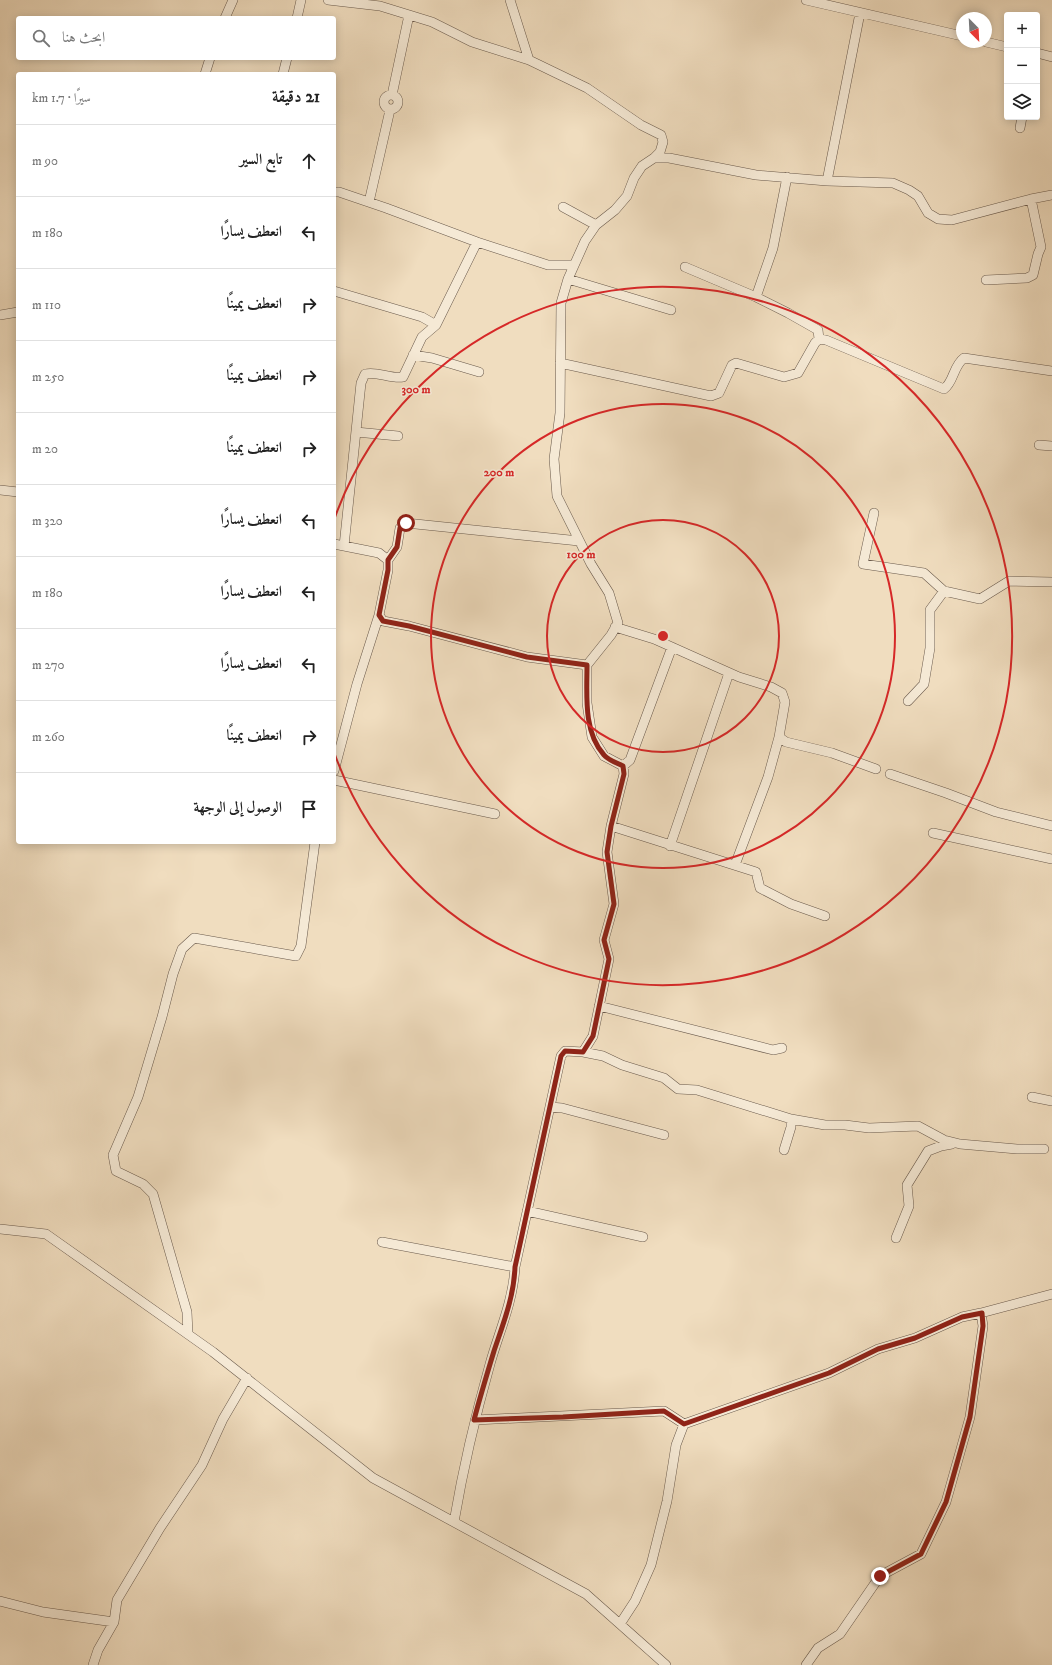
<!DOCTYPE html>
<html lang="ar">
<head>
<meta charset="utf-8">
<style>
	body { margin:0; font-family:"IM FELL DW Pica",Amiri,serif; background:#f2f2f2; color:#222; direction:rtl }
	.controls { position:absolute; right:12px; top:12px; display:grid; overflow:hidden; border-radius:4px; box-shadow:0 2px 10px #0003 }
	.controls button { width:36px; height:36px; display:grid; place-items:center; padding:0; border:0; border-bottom:1px solid #e0e0e0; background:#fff; color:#222; font:20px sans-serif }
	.compass { position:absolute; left:956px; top:12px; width:36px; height:36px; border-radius:50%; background:#fff; box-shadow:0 2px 10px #0003; rotate:156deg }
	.stop { position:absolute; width:12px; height:12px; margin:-9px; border:3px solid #8f2418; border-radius:50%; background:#fff }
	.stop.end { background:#8f2418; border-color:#fff; box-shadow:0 1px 4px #0008 }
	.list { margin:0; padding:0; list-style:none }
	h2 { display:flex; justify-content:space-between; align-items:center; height:52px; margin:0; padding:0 16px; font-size:17px }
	h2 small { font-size:13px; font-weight:400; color:#767676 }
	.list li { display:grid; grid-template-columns:26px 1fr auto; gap:12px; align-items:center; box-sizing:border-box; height:72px; padding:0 16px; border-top:1px solid #e0e0e0 }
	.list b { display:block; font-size:15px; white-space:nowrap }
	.list em { font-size:13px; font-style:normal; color:#767676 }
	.icon { flex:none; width:22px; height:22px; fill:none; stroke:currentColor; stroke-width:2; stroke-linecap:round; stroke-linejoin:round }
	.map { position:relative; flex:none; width:1052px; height:1665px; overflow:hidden; direction:ltr }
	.search { position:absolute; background:#fff; box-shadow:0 2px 10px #0003; left:16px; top:16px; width:320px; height:44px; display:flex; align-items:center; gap:10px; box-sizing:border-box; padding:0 14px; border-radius:4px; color:#767676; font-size:15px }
	.panel { position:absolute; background:#fff; box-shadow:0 2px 10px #0003; left:16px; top:72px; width:320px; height:772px; border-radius:4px; direction:rtl }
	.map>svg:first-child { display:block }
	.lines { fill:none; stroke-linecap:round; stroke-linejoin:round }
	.minor-casing { stroke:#6a5a4c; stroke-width:10 }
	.minor { stroke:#f5e9d5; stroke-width:9 }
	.route { stroke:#8f2418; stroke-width:5 }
	.ring { fill:none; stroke:#d62828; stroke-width:2 }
	.centre { fill:#d62828; stroke:#f5e9d5; stroke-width:2 }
	.ring-label { font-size:12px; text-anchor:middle; font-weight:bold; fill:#d62828; stroke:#f5e9d5; stroke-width:3; stroke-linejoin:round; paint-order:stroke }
</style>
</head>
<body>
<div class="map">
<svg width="1052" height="1665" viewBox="0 0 1052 1665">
	<rect width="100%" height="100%" fill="#f0ddbf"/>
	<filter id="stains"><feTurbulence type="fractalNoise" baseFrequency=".005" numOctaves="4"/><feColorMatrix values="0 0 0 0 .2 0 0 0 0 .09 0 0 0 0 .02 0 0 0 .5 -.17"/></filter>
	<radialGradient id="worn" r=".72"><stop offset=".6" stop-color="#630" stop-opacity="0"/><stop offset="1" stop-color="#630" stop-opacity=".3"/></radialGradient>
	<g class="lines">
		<defs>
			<path id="minor" d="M 328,0 L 380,6 L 432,22 L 472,42 L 529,60
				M 806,0 L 962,36
				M 225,18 L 233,0
				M 297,18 L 301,0
				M 986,42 L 1007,47
				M 1037,53 L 1052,57
				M 205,74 L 210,58
				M 283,74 L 287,58
				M384 102a7 7 0 1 1 14 0a7 7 0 1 1-14 0Z
				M 392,95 L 409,15
				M 1020,128 L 1022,117
				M 654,158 L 669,158 L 756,175 L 827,181 L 893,183 L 909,190 L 918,196 L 928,213 L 938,219 L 952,220 L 1031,199 L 1052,195
				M 827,181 L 860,13
				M 334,192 L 339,192 L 386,208 L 477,242 L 548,265 L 574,265
				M 369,202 L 390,110
				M 563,207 L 596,225
				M 685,267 L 756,297 L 788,313 L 818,330 L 819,339
				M 568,279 L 671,310
				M 986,280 L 1027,278 L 1033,275 L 1038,254 L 1041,247 L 1031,199
				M 334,291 L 422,317 L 436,325
				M 756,297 L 773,248 L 787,177
				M 0,315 L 18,312
				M 413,355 L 432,358 L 479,372
				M 560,363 L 711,396 L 719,393 L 732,365 L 736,363 L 784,377 L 798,373 L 815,343 L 819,339 L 826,340 L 944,389 C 954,382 953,366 964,358 L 1052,371
				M 356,432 L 398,436
				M 1039,445 L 1052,446
				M 0,490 L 18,492
				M 874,513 L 863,564 L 924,573 L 944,591 L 980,599 L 1009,581 L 1052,582
				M 334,544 L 379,553 L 388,560 L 388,570 L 379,615 L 383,621 L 409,626 L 527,657 L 587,665
				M 344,546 L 361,383 L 365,374 C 378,371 390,379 403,377 L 422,337 L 436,325 L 477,242
				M 388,560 L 397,547 L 400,528 L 406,523 L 579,541
				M 615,627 L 654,639 L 739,677 L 771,687 L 782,693 L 785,702 L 779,737 L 786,742 L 832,753 L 876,769
				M 908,701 L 924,684 L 930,648 L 930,610 L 944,591
				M 623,766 L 630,760 L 672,647
				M 334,771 L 357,684 L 379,615
				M 890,774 L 946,793 L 996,812 L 1052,826
				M 334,780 L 495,814
				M 611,826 L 756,872 L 760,888 L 791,904 L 825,916
				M 933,833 L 1052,859
				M 670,846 L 729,673
				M 735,865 L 768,777 L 779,737
				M 599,1006 L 773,1050 L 782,1048
				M 583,1052 L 603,1056 L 622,1065 L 664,1078 L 678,1089 L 697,1090 L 791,1119 L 791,1127 L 784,1150
				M 1032,1097 L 1052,1101
				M 550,1107 L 562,1108 L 664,1135
				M 791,1119 L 825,1125 L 845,1125 L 869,1128 L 918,1126 L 944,1140 L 960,1144 L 1017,1149 L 1044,1149
				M 527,1211 L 643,1237
				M 0,1229 L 46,1234 L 213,1352 L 373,1478 L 586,1594 L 666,1665
				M 896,1238 L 909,1206 L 907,1185 L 928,1151 L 941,1146 L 952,1144
				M 382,1242 L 515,1267
				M 188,1334 L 187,1312 L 153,1194 L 143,1184 L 116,1171 L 113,1155 L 138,1097 L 162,1017 L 173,974 L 182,949 L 194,938 L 296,956 L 301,946 L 315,842
				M 475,1420 L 664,1411 L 684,1424 L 829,1373 L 878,1349 L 915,1338 L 962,1317 L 981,1313 L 1052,1294
				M 454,1522 C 463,1469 475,1417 490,1364 C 499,1332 513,1302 515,1267 L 561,1056 L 565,1051 L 583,1052 L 593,1036 L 609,959 L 604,940 L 614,904 L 607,852 L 611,826 L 624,774 L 623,766 L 604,756 L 592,737 L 587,703 L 587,665 L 611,635 L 618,623 L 609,593 L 591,564 L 557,496 L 554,459 L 560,413 L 561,303 L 568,279 L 585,241 L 596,225 L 615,210 L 627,196 L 634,178 L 642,166 L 654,158 L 660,152 L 663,142 L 661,135 L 641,125 L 587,88 L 529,60 L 510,0
				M 0,1601 L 43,1612 L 114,1622
				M 620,1624 L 635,1601 L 651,1565 L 667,1501 L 676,1445 L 684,1424
				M 93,1665 L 98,1650 L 114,1622 L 117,1600 L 160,1528 L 202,1465 L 223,1419 L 247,1378
				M 806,1665 L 818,1648 L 840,1634 L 880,1576 L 921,1554 L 946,1502 L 970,1417 L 983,1326 L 981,1313"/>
		</defs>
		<use href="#minor" class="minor-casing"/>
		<use href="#minor" class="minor"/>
	</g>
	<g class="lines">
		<path class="route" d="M 406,523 L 400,528 L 397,547 L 388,560 L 388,570 L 379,615 L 383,621 L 409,626 L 527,657 L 587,665 C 587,694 583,732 604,755 C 608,760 617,763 623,766 L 624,774 L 611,826 L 607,852 L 614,904 L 604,940 L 609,959 L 593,1036 L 583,1052 L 565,1051 L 561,1056 L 515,1267 C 514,1297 503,1324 494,1351 C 487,1374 480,1397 474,1420 L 563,1417 L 664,1411 L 684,1424 L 829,1373 L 878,1349 L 915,1338 L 962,1317 L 982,1313 L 983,1326 L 970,1417 L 946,1502 L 921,1554 L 880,1576"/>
	</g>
	<g class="ring">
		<circle cx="663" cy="636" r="116"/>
		<circle cx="663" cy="636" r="232"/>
		<path d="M334 520A349 349 0 1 1 334 752"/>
	</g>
	<circle cx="663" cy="636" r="6" class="centre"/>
	<g class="ring-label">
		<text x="416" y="393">300 m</text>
		<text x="499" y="476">200 m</text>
		<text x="581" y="558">100 m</text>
	</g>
	<rect width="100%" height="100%" filter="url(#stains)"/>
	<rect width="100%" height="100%" fill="url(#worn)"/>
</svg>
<div class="controls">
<button>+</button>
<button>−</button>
<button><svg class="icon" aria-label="layers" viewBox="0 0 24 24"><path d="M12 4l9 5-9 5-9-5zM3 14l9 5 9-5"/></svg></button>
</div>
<svg class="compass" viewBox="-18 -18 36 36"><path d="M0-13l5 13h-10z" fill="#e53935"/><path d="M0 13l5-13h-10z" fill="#767676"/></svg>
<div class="stop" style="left:406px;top:523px"></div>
<div class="stop end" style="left:880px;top:1576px"></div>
<div class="search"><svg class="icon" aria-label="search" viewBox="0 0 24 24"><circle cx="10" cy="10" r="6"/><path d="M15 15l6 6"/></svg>ابحث هنا</div>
<section class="panel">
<h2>21 دقيقة<small>سيرًا · 1.7 km</small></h2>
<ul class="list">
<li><svg class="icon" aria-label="ahead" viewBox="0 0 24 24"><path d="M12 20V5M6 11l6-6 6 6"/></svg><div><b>تابع السير</b></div><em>90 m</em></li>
<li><svg class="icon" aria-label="left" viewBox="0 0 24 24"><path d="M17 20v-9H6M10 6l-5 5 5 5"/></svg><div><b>انعطف يسارًا</b></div><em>180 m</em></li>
<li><svg class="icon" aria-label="right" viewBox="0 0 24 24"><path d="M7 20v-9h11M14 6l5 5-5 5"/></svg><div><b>انعطف يمينًا</b></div><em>110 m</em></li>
<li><svg class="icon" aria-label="right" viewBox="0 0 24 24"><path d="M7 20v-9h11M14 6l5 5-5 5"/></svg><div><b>انعطف يمينًا</b></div><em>250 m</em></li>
<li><svg class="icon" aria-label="right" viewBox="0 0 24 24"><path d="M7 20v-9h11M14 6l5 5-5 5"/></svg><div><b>انعطف يمينًا</b></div><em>20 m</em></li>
<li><svg class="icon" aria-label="left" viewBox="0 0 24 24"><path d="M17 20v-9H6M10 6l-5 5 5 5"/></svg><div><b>انعطف يسارًا</b></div><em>320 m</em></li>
<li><svg class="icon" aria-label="left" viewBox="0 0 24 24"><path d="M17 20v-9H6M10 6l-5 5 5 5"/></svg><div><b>انعطف يسارًا</b></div><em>180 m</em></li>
<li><svg class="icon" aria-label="left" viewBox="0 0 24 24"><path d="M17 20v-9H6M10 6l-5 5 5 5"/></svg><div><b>انعطف يسارًا</b></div><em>270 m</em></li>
<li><svg class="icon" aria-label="right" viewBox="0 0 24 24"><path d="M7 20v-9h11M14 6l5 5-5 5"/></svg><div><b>انعطف يمينًا</b></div><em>260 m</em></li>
<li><svg class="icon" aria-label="arrive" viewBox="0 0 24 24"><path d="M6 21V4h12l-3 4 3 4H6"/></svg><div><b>الوصول إلى الوجهة</b></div></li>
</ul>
</section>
</div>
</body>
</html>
